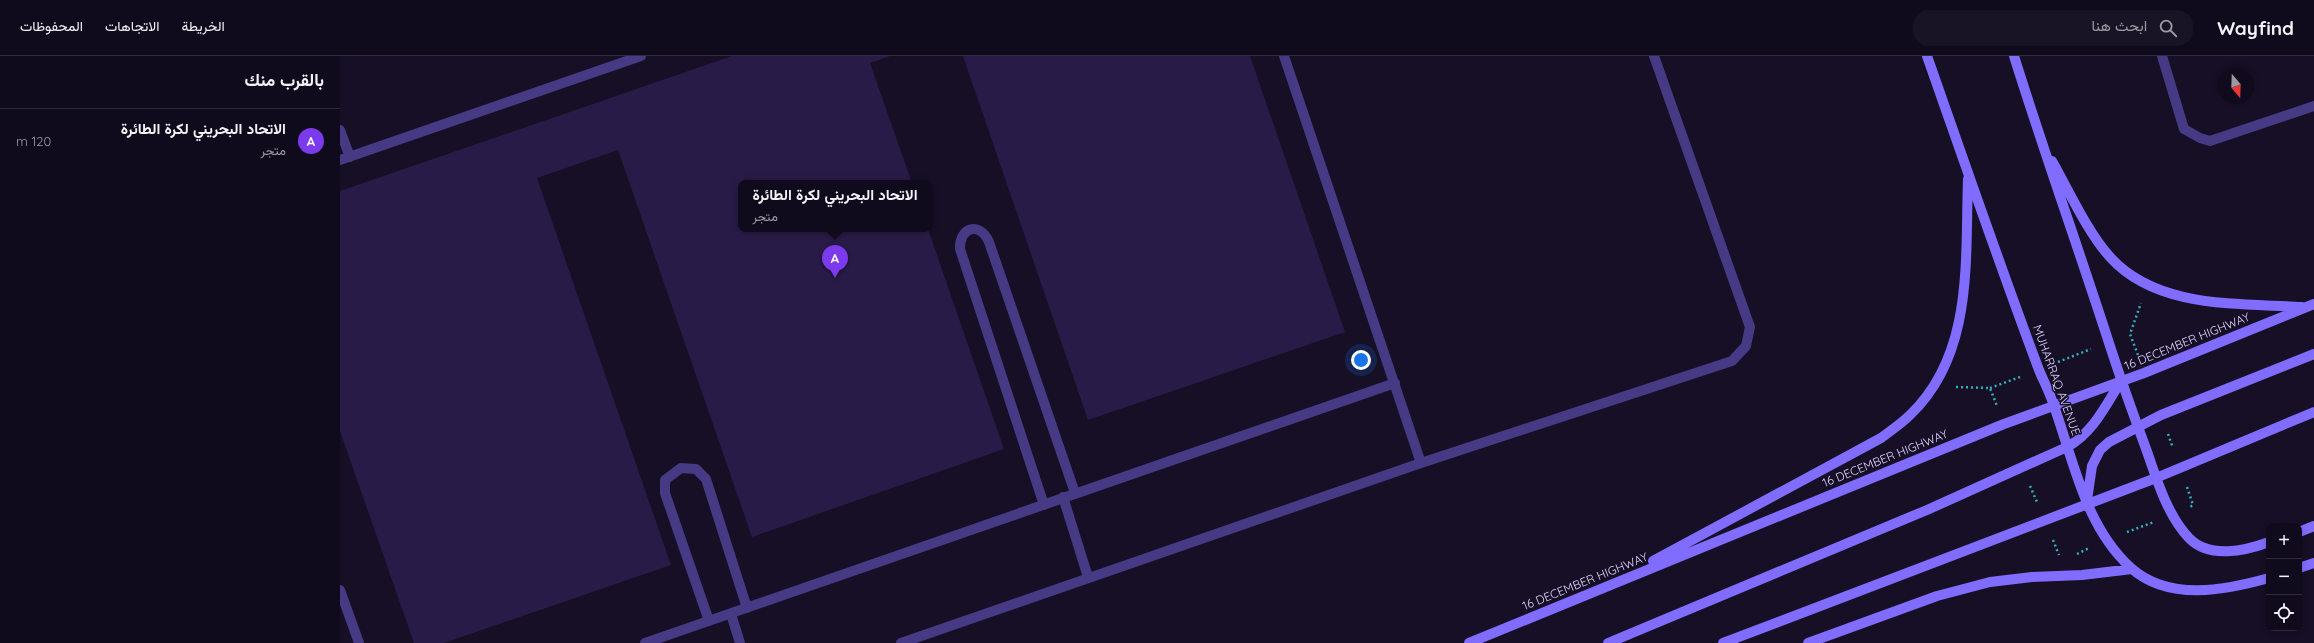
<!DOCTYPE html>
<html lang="ar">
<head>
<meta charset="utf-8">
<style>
	body { margin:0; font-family:Quicksand,Vazirmatn,sans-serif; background:#191425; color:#f1f3f6; direction:rtl }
	.controls { position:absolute; right:12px; bottom:12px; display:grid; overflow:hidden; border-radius:8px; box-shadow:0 2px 6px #0003 }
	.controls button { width:36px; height:36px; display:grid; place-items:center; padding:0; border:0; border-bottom:1px solid #302b3b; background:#100b1c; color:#f1f3f6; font:20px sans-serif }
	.compass { position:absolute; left:1878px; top:12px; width:36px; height:36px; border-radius:50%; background:#100b1c; box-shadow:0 2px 6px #0003; rotate:161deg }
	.you { position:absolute; left:1021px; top:304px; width:14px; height:14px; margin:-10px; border:3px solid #fff; border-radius:50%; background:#1a73e8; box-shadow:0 0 0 6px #1a73e833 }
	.badge { display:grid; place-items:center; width:26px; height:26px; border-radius:50%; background:#7c3aed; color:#fff; font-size:13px; font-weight:700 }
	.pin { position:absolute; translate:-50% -33px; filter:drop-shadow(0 1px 2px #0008) }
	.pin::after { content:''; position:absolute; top:21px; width:14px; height:12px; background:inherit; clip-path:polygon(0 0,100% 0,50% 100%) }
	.popup { position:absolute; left:398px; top:124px; width:194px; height:52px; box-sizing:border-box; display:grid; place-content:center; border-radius:8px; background:#100b1c; filter:drop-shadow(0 1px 3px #0005); font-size:13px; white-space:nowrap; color:#9c9ba3 }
	.popup b { font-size:15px; color:#f1f3f6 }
	.popup::after { content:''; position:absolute; left:50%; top:100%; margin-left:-8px; border:8px solid transparent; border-top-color:#100b1c }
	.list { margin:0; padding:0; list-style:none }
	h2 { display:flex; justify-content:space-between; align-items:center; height:52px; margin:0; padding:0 16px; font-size:17px }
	h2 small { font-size:13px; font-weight:400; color:#9c9ba3 }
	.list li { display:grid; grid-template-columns:26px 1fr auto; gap:12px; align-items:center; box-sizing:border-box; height:64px; padding:0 16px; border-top:1px solid #302b3b }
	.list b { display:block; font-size:15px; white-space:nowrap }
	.list p { margin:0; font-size:13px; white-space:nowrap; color:#9c9ba3 }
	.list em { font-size:13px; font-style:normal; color:#9c9ba3 }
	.icon { flex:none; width:22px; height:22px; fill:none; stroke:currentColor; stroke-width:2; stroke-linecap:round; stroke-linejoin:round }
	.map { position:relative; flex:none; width:1974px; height:587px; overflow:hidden; direction:ltr }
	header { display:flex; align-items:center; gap:24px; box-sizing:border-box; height:56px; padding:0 20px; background:#100b1c; border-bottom:1px solid #302b3b }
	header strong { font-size:19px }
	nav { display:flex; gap:22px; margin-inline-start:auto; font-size:14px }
	.search { width:280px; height:36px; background:#191425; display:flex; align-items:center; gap:10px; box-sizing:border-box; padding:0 14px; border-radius:16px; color:#9c9ba3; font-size:15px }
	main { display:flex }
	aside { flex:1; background:#100b1c }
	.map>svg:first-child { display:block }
	.building { fill:#291b47 }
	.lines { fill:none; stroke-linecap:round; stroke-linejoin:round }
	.path { stroke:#30b1b8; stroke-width:2.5; stroke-dasharray:2 3; stroke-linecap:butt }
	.lane { stroke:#463a85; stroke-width:10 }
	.secondary { stroke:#806cfe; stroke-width:10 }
	.labels { text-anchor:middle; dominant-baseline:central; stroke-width:3; stroke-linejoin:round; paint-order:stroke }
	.street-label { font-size:12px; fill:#ded5ff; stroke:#160f26 }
</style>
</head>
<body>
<header>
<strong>Wayfind</strong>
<div class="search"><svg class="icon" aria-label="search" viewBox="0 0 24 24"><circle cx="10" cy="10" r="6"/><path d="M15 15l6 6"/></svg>ابحث هنا</div>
<nav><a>الخريطة</a><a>الاتجاهات</a><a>المحفوظات</a></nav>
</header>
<main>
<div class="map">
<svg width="1974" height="587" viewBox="0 0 1974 587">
	<rect width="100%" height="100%" fill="#160f26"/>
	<path class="building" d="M 392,0 L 550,0 L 530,7 L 572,127 L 401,127 L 401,173 L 588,173 L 664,393 L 412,481 L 278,94 L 197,122 L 331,509 L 104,587 L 74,587 L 0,375 L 0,135 Z
		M 623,0 L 910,0 L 1005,276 L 748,364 Z"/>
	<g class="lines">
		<path class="path" d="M 1798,299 L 1790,278 L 1801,247
			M 1718,306 L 1751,293
			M 1616,331 L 1650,332 L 1657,350
			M 1650,332 L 1680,321
			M 1828,378 L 1833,392
			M 1690,430 L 1697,446
			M 1847,431 L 1853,449 L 1850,451
			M 1787,476 L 1814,466
			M 1713,484 L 1719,499
			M 1737,498 L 1749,492"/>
		<path class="lane" d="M 944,0 L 1081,407
			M 1822,0 L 1844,73 L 1860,82 L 1870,85 L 1974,50
			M 0,74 L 10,101
			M 0,104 L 301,0
			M 723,441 L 748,521
			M 704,449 L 620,193 C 619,171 640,165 649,186 L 735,437
			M 0,534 L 19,587
			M 391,558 L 400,587
			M 369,565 L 325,437 L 325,424 L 341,412 L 356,413 L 366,423 L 407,552
			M 305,587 L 1055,327
			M 561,587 L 1081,407 L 1392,305 L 1406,290 L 1410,271 L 1314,0"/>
		<path class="secondary" d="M 1587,0 C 1624,105 1660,210 1699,314 C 1704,326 1710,337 1714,350 C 1734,406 1745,470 1791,512 C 1829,546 1886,534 1929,522
			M 1674,0 C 1704,96 1738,191 1769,287 C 1780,321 1792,355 1805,390 C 1816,420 1826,458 1849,482 C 1869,503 1905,495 1929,486
			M 1712,105 C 1729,135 1748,177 1770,201 C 1817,253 1898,247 1962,251
			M 1747,444 L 1752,410 L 1760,394 L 1769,386 L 1821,359 L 1974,298
			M 1959,476 L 1974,470
			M 1313,505 L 1541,382 C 1550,375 1561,368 1570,359 C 1634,298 1625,205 1628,123
			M 1959,512 L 1974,507
			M 1129,587 L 1664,368 L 1804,317 L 1974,248
			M 1268,587 L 1587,454 L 1727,391 C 1753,377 1766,349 1781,325
			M 1383,587 L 1816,422 L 1974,356
			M 1468,587 L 1597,540 L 1650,526 L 1692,521 L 1742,519 L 1792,513"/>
	</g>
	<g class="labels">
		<g class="street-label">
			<text transform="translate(1847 285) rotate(-22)">16 DECEMBER HIGHWAY</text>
			<text transform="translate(1717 324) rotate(70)">MUHARRAQ AVENUE</text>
			<text transform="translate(1545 402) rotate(-22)">16 DECEMBER HIGHWAY</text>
			<text transform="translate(1245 525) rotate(-22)">16 DECEMBER HIGHWAY</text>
		</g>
	</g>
</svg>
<div class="controls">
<button>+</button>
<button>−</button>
<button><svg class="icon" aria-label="locate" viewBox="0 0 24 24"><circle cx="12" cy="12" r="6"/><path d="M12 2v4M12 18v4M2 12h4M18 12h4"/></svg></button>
</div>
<svg class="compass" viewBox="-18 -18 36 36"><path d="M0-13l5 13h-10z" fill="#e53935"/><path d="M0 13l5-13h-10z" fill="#9c9ba3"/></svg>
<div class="you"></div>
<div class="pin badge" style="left:495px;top:222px">A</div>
<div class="popup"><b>الاتحاد البحريني لكرة الطائرة</b>متجر</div>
</div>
<aside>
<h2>بالقرب منك<small></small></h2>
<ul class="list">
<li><span class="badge">A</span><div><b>الاتحاد البحريني لكرة الطائرة</b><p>متجر</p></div><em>120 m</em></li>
</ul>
</aside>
</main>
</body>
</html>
